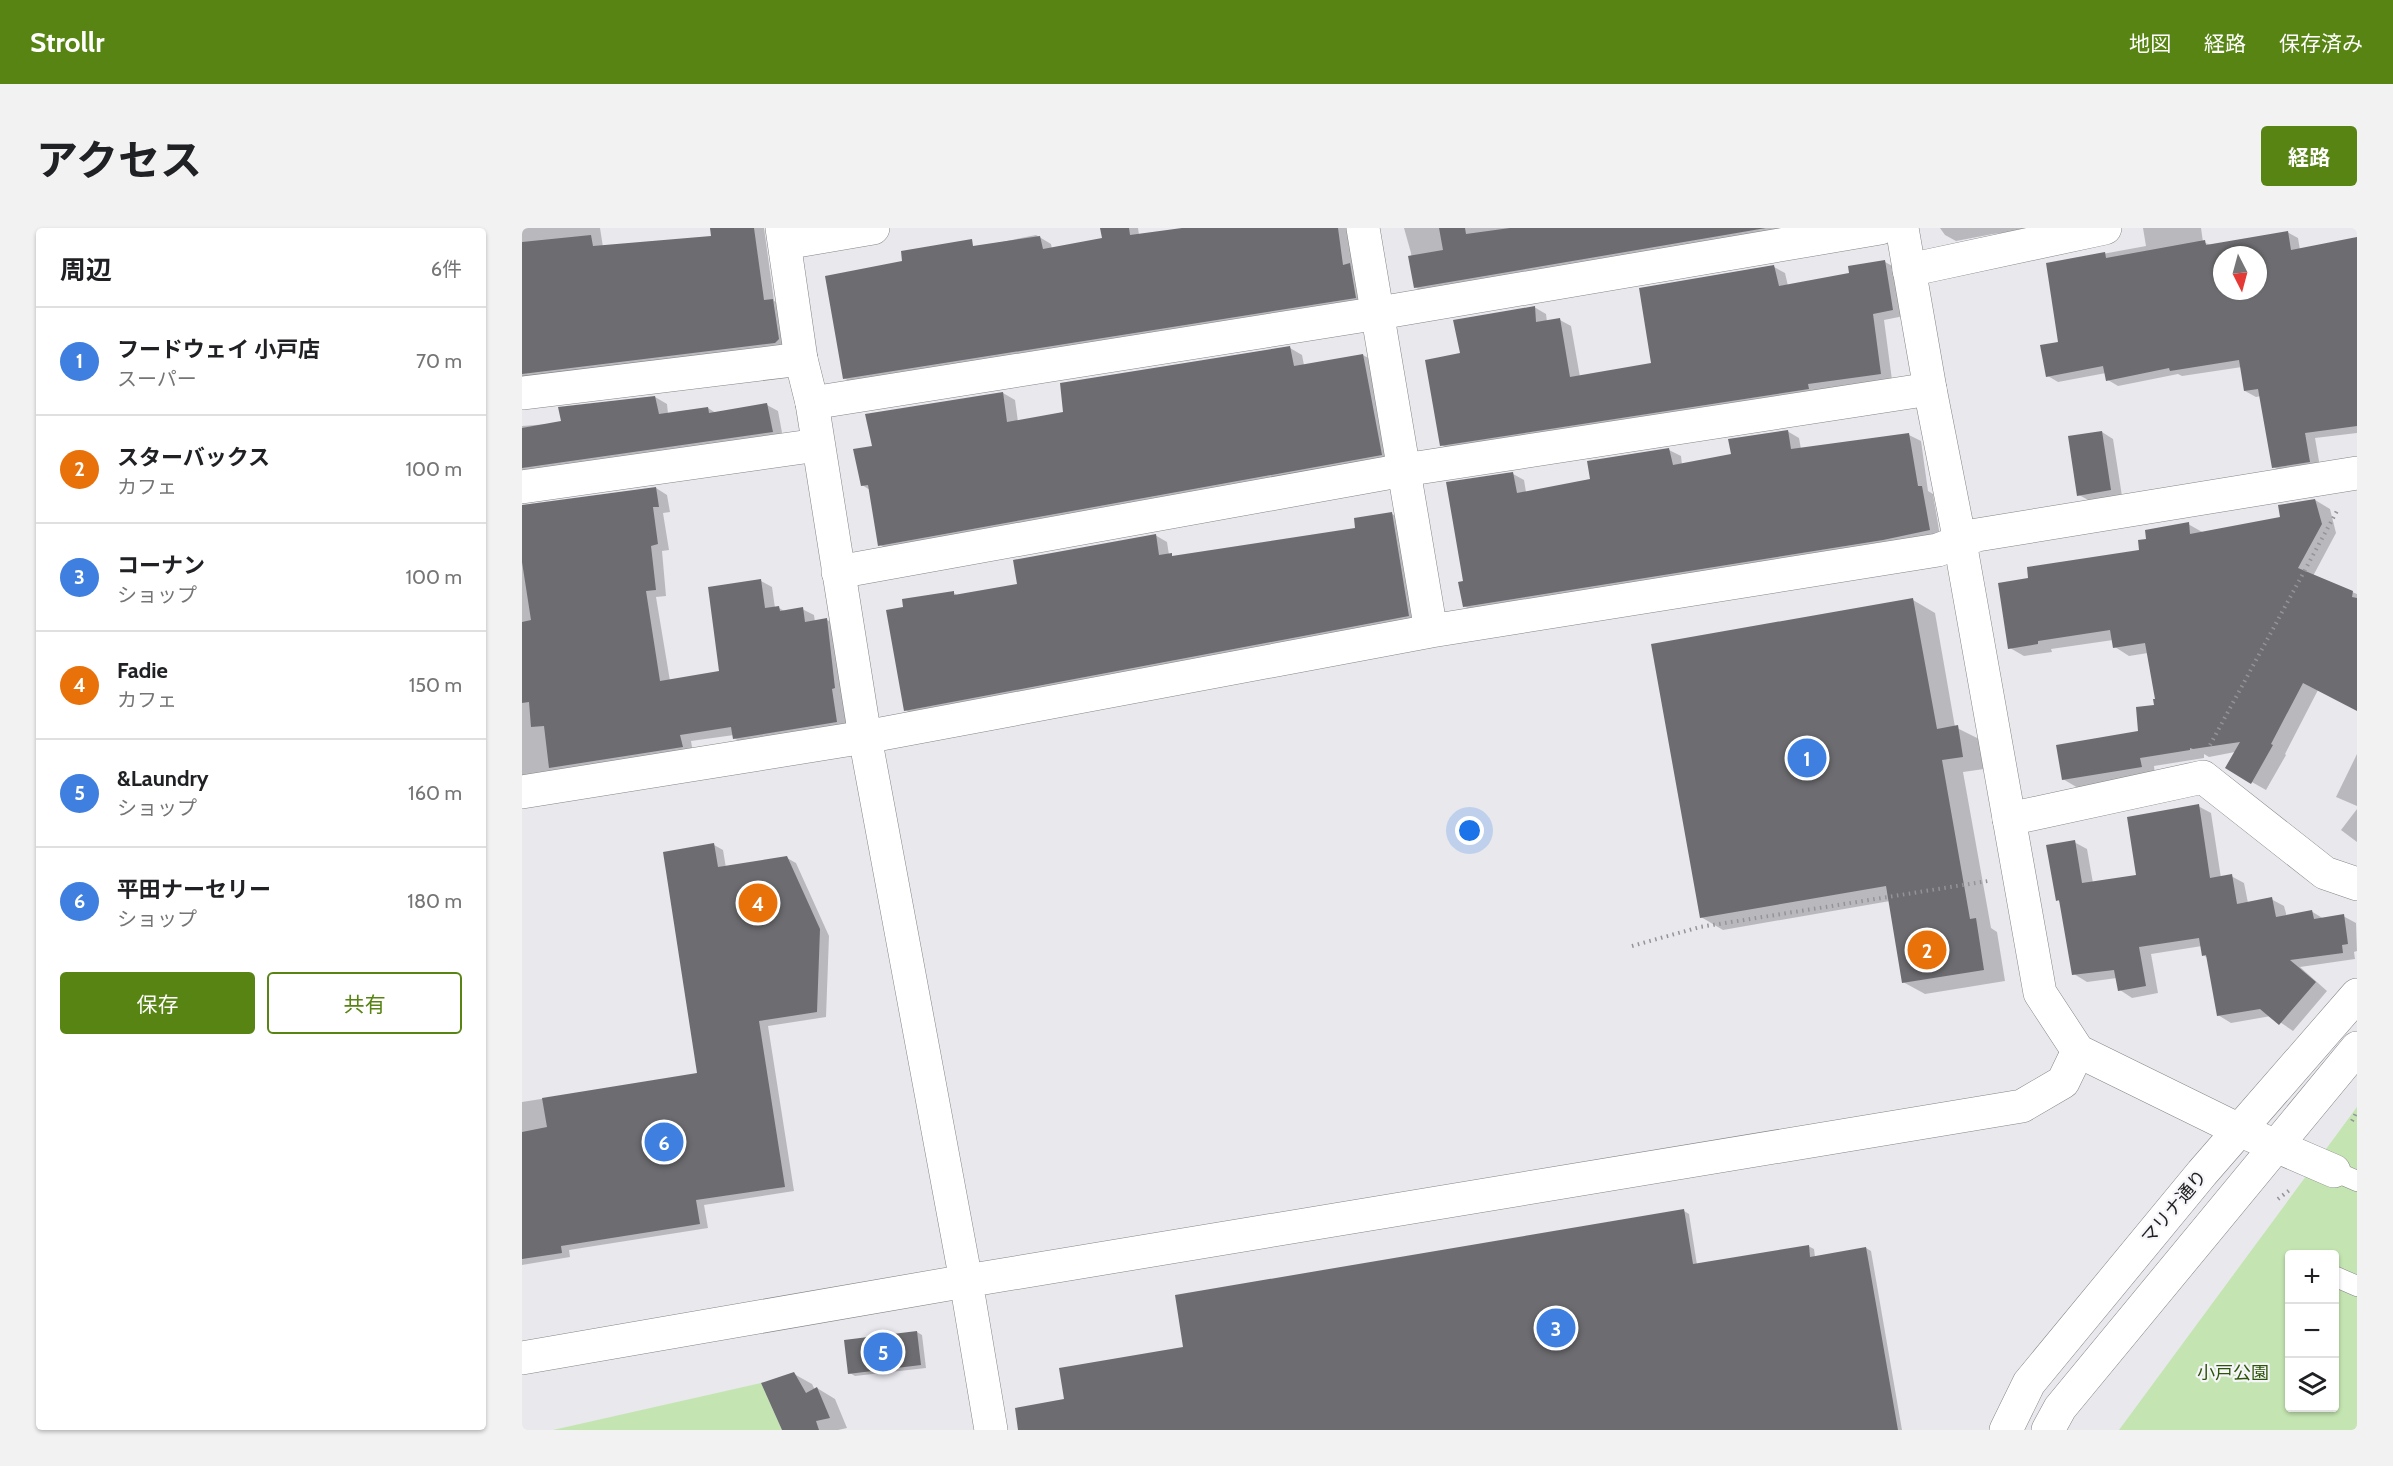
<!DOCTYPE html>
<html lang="ja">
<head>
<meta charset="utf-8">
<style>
	body { margin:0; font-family:Cabin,"Noto Sans JP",sans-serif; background:#f2f2f2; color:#202124 }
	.controls { position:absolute; right:18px; bottom:18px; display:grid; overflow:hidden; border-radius:6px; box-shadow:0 2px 4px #0004 }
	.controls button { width:54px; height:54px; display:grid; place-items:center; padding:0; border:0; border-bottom:2px solid #e0e0e0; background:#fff; color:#202124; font:30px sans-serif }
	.compass { position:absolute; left:1691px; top:18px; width:54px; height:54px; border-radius:50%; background:#fff; box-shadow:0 2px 4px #0004; rotate:174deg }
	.you { position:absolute; left:948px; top:603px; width:21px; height:21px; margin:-15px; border:4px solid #fff; border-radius:50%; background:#1a73e8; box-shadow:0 0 0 9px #1a73e833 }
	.badge { display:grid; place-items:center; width:39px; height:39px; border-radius:50%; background:#578413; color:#fff; font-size:20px; font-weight:700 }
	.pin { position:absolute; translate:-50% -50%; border:3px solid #fff; box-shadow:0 2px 6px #0006 }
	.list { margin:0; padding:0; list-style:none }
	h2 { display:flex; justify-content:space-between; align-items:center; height:78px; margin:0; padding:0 24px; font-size:26px }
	h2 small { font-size:20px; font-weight:400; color:#757577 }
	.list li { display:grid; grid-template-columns:39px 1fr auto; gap:18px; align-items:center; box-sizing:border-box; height:108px; padding:0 24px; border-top:2px solid #e0e0e0 }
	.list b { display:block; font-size:22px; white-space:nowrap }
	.list p { margin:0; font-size:20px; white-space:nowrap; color:#757577 }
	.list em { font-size:20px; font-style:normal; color:#757577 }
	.actions { display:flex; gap:12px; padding:18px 24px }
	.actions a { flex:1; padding:14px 0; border:2px solid #578413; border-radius:6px; text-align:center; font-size:21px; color:#578413 }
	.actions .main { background:#578413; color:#fff }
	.icon { flex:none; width:33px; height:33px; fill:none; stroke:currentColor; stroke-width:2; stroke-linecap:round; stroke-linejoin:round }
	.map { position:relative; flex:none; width:1835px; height:1202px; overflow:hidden; border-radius:6px }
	header { display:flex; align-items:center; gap:36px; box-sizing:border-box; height:84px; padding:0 30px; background:#578413; color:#fff }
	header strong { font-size:28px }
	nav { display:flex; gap:33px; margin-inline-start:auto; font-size:21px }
	.intro { display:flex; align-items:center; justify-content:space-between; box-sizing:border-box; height:144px; padding:0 36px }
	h1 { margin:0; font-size:42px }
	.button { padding:15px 27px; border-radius:6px; background:#578413; color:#fff; font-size:21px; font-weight:700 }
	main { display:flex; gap:36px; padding:0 36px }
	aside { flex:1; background:#fff; border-radius:6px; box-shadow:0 2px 4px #0004 }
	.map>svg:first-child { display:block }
	.green { fill:#c4e5b1; fill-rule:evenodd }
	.shadow { fill:#0003; fill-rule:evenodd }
	.building { fill:#6d6d71; fill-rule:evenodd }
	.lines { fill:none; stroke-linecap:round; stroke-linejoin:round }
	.lane-casing { stroke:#858589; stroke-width:21 }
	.street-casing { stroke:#858589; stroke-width:34 }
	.secondary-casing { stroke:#858589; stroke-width:34 }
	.path { stroke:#949497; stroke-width:4; stroke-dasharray:1.5 4.5; stroke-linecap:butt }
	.lane { stroke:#fff; stroke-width:20 }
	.street { stroke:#fff; stroke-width:33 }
	.secondary { stroke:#fff; stroke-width:33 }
	.labels { text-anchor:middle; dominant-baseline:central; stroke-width:4.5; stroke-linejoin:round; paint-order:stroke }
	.street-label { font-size:18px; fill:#212122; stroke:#f5f5fa }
	.park-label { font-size:18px; fill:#2d5507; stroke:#f5f5fa }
</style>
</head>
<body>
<header>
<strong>Strollr</strong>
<nav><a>地図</a><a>経路</a><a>保存済み</a></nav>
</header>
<div class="intro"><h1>アクセス</h1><a class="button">経路</a></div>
<main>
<aside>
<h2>周辺<small>6件</small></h2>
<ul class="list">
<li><span class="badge" style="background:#3f7fe0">1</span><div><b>フードウェイ 小戸店</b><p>スーパー</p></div><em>70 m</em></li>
<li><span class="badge" style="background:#e8710a">2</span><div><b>スターバックス</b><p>カフェ</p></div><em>100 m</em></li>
<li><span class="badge" style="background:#3f7fe0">3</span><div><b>コーナン</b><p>ショップ</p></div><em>100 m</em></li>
<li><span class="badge" style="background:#e8710a">4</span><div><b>Fadie</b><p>カフェ</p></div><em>150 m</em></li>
<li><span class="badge" style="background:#3f7fe0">5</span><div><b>&amp;Laundry</b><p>ショップ</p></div><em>160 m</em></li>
<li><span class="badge" style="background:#3f7fe0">6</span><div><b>平田ナーセリー</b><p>ショップ</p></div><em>180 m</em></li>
</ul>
<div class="actions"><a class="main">保存</a><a>共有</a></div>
</aside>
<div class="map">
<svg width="1835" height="1202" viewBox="0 0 1835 1202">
	<rect width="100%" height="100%" fill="#e8e8ed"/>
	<path class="green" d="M 1835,879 L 1835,1202 L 1597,1202 ZM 1768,1026 L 1812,1026 L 1812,1180 L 1768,1180 Z
		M 239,1155 L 260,1202 L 31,1202 Z"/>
	<path class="shadow" d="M 0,0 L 78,0 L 81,19 L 191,9 L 190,0 L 242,0 L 252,73 L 263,79 L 268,118 L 0,154 Z
		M 580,0 L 616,0 L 617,7 L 671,0 L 826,0 L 844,75 L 334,157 L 322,150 L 304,50 L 514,7 L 529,16 L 530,21 L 582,11 Z
		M 882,0 L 1291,0 L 904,66 L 893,59 L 889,25 Z
		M 1418,0 L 1524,0 L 1471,6 L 1434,13 L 1423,7 Z
		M 1621,0 L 1679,0 L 1681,14 L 1691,18 L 1765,4 L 1776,10 L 1778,22 L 1835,11 L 1835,205 L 1793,210 L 1798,239 L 1762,245 L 1751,239 L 1739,168 L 1734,169 L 1723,163 L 1720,139 L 1660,148 L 1656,146 L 1596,158 L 1586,152 L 1584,145 L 1536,154 L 1526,148 L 1538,115 L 1526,36 L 1624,18 ZM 1700,27 L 1736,27 L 1736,63 L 1700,63 Z
		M 1363,34 L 1374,40 L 1382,88 L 1362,92 L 1370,152 L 931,223 L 919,217 L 939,127 L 1012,79 L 1024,86 L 1025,94 L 1038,92 L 1049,98 L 1058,149 L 1131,136 L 1252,39 L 1263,45 L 1266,58 L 1329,46 Z
		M 768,120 L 780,127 L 782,137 L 841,127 L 853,134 L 872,233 L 370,324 L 358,317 L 348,262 L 340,257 L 352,219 L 481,165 L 493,172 L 496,194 L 543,185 Z
		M 133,169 L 145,176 L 146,186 L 186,180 L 194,185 L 245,177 L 256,183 L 261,210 L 0,250 L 0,198 L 40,195 Z
		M 1265,203 L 1277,210 L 1279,221 L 1387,207 L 1399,213 L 1406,263 L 1411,266 L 1418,308 L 953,385 L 942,378 L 943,354 L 991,246 L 1002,252 L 1004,264 L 1070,253 L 1147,222 L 1159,228 L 1160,237 L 1210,227 Z
		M 1580,204 L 1591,211 L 1600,268 L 1568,273 L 1557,267 Z
		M 134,260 L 145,267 L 148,284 L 141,285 L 147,322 L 140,323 L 144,368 L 134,369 L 148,453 L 198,444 L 239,353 L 250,359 L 253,380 L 257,380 L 264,384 L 280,381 L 292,387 L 293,394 L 305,392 L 316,398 L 326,500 L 224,517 L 212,510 L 212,507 L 169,513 L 171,525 L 0,551 L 0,279 Z
		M 1793,272 L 1808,281 L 1814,305 L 1791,348 L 1835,366 L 1835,482 L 1796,462 L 1763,526 L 1764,527 L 1744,562 L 1705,540 L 1713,524 L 1687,529 L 1682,526 L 1682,530 L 1632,538 L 1633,547 L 1556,560 L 1541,551 L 1618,505 L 1634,479 L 1635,472 L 1626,425 L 1607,428 L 1593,419 L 1591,412 L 1529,421 L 1530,424 L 1502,428 L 1488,420 L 1508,351 L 1619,323 L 1666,296 L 1682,305 L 1760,290 Z
		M 870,286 L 881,292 L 898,394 L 394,488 L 383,482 L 383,380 L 432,365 L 436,368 L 497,357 L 633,307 L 645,314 L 647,327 L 653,329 L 835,301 Z
		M 1391,372 L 1413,385 L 1433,499 L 1457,511 L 1462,541 L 1441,544 L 1469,700 L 1475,704 L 1483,753 L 1403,766 L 1381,754 L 1368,673 L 1201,702 L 1179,689 Z
		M 1835,526 L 1835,578 L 1814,569 Z
		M 1676,578 L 1689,585 L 1699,650 L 1709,648 L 1722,655 L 1726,675 L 1749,671 L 1762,678 L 1765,689 L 1789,683 L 1802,691 L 1821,688 L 1834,695 L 1835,723 L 1832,724 L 1833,731 L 1778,739 L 1805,763 L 1771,803 L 1749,788 L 1709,795 L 1696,787 L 1686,730 L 1681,727 L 1680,718 L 1629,726 L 1636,765 L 1610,770 L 1598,762 L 1595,750 L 1565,754 L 1552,746 L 1539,674 L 1535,672 L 1552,614 L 1565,621 L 1571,655 L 1616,649 Z
		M 1835,581 L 1835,614 L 1819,602 Z
		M 192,617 L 201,622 L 204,640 L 265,630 L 274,635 L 307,708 L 304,789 L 246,798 L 272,963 L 182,977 L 186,1000 L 47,1022 L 48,1029 L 0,1037 L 0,874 L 177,846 Z
		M 1162,983 L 1167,986 L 1175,1037 L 1286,1018 L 1292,1021 L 1293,1029 L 1344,1020 L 1349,1023 L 1380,1202 L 498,1202 L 544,1172 L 663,1120 Z
		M 395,1104 L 400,1107 L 404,1140 L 333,1148 L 328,1145 Z
		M 272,1146 L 290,1156 L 293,1162 L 295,1160 L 313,1171 L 325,1200 L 316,1202 L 262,1202 Z"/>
	<path class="building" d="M 188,0 L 232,0 L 242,72 L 251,71 L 257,111 L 253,115 L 0,146 L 0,14 L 69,7 L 71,18 L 189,8 Z
		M 578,0 L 607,0 L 608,7 L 660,0 L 816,0 L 821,37 L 828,35 L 834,70 L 321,151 L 303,48 L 380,33 L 379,23 L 450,11 L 451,18 L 518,8 L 521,21 L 580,10 Z
		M 917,0 L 943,0 L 944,6 L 988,0 L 1244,0 L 892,60 L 886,28 L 921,22 Z
		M 1766,3 L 1769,22 L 1835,9 L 1835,198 L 1783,205 L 1788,234 L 1750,240 L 1736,161 L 1722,163 L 1717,132 L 1648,143 L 1647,140 L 1584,153 L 1581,138 L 1524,149 L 1518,117 L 1536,114 L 1524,35 L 1583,24 L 1584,30 L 1683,12 L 1684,17 ZM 1700,27 L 1736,27 L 1736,63 L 1700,63 Z
		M 1363,32 L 1371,82 L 1351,86 L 1359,146 L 1286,156 L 1287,161 L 918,218 L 903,132 L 938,125 L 931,92 L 1013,78 L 1014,94 L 1038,90 L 1048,149 L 1129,135 L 1117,60 L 1252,37 L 1257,58 L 1327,45 L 1326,38 Z
		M 768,118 L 772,138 L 841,126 L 860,227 L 356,318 L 346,257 L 339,258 L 331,221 L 350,218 L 343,186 L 481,164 L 485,194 L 541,184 L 538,155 Z
		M 133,168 L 137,186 L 186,179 L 187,185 L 245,175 L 251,204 L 0,240 L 0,200 L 39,193 L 36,179 Z
		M 1266,202 L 1269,221 L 1387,205 L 1396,258 L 1400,258 L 1408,302 L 1361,312 L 941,379 L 936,354 L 941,353 L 924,254 L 991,244 L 995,265 L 1068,251 L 1065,233 L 1147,220 L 1151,237 L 1209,226 L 1206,211 Z
		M 1580,203 L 1589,262 L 1555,268 L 1546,208 Z
		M 134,259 L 137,279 L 131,279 L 136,316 L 129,318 L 134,362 L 124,363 L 138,453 L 197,443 L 186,359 L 239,351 L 243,380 L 257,378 L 258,383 L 281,379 L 283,394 L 305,390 L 313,460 L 310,461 L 315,494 L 211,511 L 209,499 L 158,507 L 161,519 L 27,540 L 22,498 L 9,499 L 7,474 L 0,475 L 0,394 L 9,392 L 0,334 L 0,277 Z
		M 1793,271 L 1800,296 L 1776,340 L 1831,363 L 1830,369 L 1835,370 L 1835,483 L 1781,455 L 1749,516 L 1751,517 L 1729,556 L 1703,540 L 1718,514 L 1671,521 L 1668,520 L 1668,522 L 1618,530 L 1620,539 L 1540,552 L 1534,517 L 1616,503 L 1614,479 L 1632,477 L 1631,471 L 1633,471 L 1623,415 L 1591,420 L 1588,402 L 1516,413 L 1516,416 L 1486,421 L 1476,355 L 1506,350 L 1505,339 L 1617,322 L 1616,312 L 1624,311 L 1623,302 L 1667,294 L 1668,306 L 1758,289 L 1756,277 Z
		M 870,284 L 887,388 L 382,483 L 364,382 L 381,379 L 380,371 L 432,363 L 432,367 L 495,356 L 491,332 L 634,306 L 637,327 L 650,325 L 650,328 L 833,300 L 832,290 Z
		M 1391,370 L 1415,501 L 1436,497 L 1441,529 L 1420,532 L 1448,691 L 1454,690 L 1462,742 L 1380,755 L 1364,658 L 1178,690 L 1129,416 Z
		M 1677,576 L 1688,650 L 1710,646 L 1715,676 L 1750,669 L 1754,689 L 1790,682 L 1792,691 L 1822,686 L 1826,716 L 1820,717 L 1821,725 L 1768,732 L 1794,754 L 1757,797 L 1738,781 L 1695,788 L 1684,727 L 1680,728 L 1677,710 L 1617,719 L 1624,758 L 1596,763 L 1592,742 L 1550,747 L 1537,672 L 1534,673 L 1524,617 L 1553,612 L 1560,655 L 1614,647 L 1605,589 Z
		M 192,615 L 196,639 L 265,628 L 298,701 L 295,784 L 237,793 L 263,959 L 174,972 L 178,996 L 39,1018 L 40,1025 L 0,1031 L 0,904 L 25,899 L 20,870 L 175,845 L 141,624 Z
		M 1162,981 L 1171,1036 L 1287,1017 L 1288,1029 L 1344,1019 L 1376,1202 L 496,1202 L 493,1180 L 542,1171 L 537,1140 L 661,1119 L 653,1067 Z
		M 395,1103 L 399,1137 L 326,1146 L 322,1112 Z
		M 272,1144 L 284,1165 L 295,1159 L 308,1190 L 294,1193 L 297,1202 L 260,1202 L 239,1155 Z"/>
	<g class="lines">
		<defs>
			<path id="lane" d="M 1812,943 L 1835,953
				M 1812,1048 L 1835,1058"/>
			<path id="street" d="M 841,0 L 909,403
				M 263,15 L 351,0
				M 1387,42 L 1583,0
				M 0,165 L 279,131
				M 290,175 L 857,85 L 1358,0
				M 0,259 L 296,217
				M 316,344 L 882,242 L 1408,161
				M 0,564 L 343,509 L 909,403 L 1416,322 L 1455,307 L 1835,245
				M 1487,591 L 1681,549 L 1803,645 L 1835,656
				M 469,1202 L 444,1053 L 1500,878 L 1541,854 L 1556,823"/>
			<path id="secondary" d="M 1380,0 L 1408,161 L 1438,314 L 1518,765 L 1556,823 L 1717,902 L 1812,943
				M 0,1130 L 444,1053 L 343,509 L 290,175 L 279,131 L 260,0
				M 1484,1202 L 1507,1155 L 1680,945 L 1835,767
				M 1526,1202 L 1538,1180 L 1835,820"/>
		</defs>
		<use href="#lane" class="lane-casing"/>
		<use href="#street" class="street-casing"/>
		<use href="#secondary" class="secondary-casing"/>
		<path class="path" d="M 1688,517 L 1816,281
			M 1110,718 L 1178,699 L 1466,653
			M 1830,893 L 1835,883
			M 1756,971 L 1769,961"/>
		<use href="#lane" class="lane"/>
		<use href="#street" class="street"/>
		<use href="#secondary" class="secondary"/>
	</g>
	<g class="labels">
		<g class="street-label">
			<text transform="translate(1652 979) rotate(-50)">マリナ通り</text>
		</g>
		<g class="park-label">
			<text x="1711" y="1145">小戸公園</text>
		</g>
	</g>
</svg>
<div class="controls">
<button>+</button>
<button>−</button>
<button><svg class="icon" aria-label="layers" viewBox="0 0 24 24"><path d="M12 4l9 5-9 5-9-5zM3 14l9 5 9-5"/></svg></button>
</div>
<svg class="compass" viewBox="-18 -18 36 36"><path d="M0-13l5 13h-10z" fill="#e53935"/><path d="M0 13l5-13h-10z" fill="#757577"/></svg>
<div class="you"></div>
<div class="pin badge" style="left:1285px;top:530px;background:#3f7fe0">1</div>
<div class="pin badge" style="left:1405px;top:722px;background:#e8710a">2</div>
<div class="pin badge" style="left:1034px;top:1100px;background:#3f7fe0">3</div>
<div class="pin badge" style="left:236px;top:675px;background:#e8710a">4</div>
<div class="pin badge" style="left:361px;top:1124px;background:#3f7fe0">5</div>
<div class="pin badge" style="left:142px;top:914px;background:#3f7fe0">6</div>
</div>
</main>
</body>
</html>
